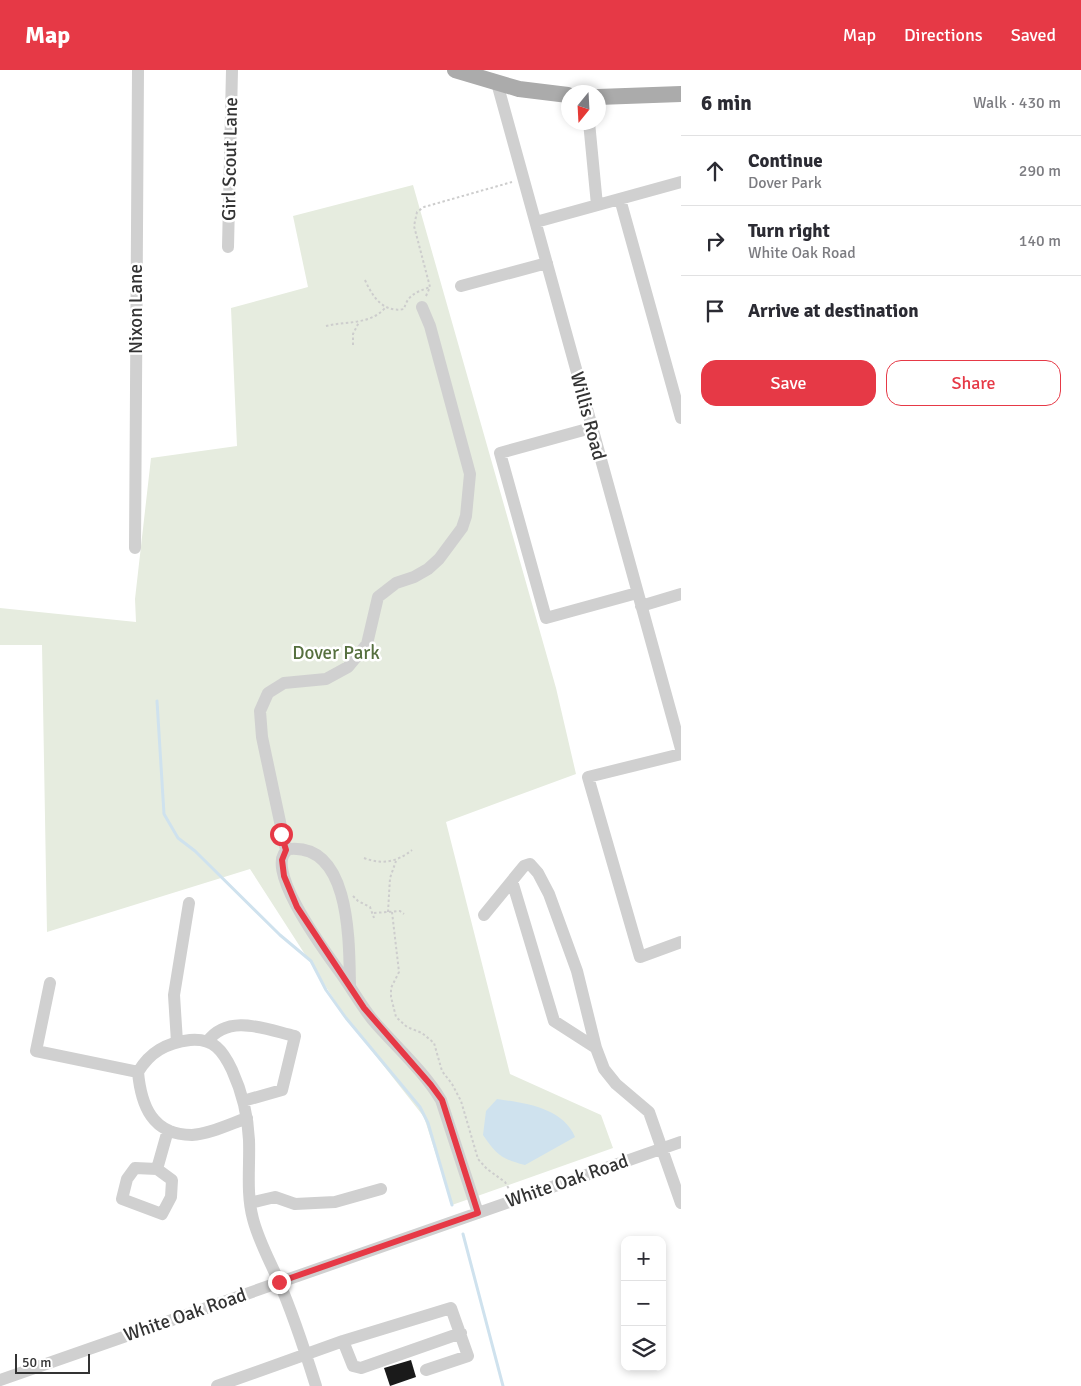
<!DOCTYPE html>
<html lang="en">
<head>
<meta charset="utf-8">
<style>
	body { margin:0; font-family:Signika,sans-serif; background:#f7f7f7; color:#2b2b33 }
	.controls { position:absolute; right:15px; bottom:15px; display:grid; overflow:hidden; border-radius:10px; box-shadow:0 2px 8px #0003 }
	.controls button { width:45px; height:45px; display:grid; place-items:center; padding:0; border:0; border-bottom:1px solid #e1e1e2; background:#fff; color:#2b2b33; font:25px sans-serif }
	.compass { position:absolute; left:561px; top:15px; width:45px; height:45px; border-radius:50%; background:#fff; box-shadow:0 2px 8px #0003; rotate:198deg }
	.scale { position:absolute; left:15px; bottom:12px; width:75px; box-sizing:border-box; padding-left:5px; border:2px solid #333; border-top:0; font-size:14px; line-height:18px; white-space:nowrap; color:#333; -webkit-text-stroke:4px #fff; paint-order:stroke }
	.stop { position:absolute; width:15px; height:15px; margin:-11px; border:4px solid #e63946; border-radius:50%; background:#fff }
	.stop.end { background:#e63946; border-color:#fff; box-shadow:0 1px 5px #0008 }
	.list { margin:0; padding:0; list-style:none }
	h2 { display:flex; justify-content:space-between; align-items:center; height:65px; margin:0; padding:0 20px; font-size:21px }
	h2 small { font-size:16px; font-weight:400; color:#7c7c81 }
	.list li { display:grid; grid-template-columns:32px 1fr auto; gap:15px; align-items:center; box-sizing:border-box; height:70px; padding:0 20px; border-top:1px solid #e1e1e2 }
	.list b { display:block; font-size:19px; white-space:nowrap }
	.list p { margin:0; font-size:16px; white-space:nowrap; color:#7c7c81 }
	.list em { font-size:16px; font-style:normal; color:#7c7c81 }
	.actions { display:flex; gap:10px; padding:15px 20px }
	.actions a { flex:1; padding:11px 0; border:1px solid #e63946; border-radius:15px; text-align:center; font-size:18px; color:#e63946 }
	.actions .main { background:#e63946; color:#fff }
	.icon { flex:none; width:28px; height:28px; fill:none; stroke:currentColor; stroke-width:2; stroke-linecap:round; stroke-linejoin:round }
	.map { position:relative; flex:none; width:681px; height:1316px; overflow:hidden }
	header { display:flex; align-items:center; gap:30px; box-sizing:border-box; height:70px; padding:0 25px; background:#e63946; color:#fff }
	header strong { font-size:24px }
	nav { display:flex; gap:28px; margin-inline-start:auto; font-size:18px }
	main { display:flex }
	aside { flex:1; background:#fff }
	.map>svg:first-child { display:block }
	.green { fill:#e6ecdf }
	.water { fill:#cfe2ee }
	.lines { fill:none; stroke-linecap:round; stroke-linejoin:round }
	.stream { stroke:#cfe2ee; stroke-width:3 }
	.building { fill:#1a1a1a }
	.path { stroke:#cdcdcd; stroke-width:2; stroke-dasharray:2.5 2.5; stroke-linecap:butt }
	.minor { stroke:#d0d0d0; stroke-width:12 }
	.major { stroke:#ababab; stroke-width:16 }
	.route { stroke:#e63946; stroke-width:6 }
	.labels { text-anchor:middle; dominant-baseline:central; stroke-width:5; stroke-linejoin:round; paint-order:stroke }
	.street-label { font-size:19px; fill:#333; stroke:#fff }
	.park-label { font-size:19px; fill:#56703f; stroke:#fff }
</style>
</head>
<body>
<header>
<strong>Map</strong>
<nav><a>Map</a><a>Directions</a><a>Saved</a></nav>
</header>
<main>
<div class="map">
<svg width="681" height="1316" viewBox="0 0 681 1316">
	<rect width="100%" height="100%" fill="#fff"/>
	<path class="green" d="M 413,115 L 556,618 L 576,704 L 446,752 L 510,1004 L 601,1045 L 613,1078 L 452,1135 L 424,1047 L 346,948 L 250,799 L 47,862 L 42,575 L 0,575 L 0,538 L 136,552 L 135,529 L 151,388 L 237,376 L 231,238 L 308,217 L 293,146 Z"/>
	<path class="water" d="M 497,1029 C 525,1033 563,1038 575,1067 L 525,1095 C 501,1089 496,1084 483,1065 L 486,1041 Z"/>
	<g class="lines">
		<path class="stream" d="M 157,631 L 164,744 L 178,768 L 195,781 L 280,865 L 311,891 L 326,920 L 346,948 L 420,1037 L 428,1053 L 452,1135
			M 463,1164 L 503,1316"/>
	</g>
	<path class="building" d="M 411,1290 L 416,1307 L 390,1316 L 384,1298 Z"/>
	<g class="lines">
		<path class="path" d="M 365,210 C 373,228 384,243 404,239 C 408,224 417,222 430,217
			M 426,226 L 430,217 L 414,156 L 417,142 L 424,137 L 512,112
			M 326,256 C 346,251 370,255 385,238
			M 353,275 L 353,264 L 359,252
			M 364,788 C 382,795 397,792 412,780
			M 353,826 L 358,831 L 370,837 L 374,848
			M 388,842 L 390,808 L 396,791
			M 392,842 L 399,902 L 391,918 L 391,927 L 396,947 L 407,957 L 422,963 L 434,973 L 442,1001 L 452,1014 L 461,1031 L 478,1089 L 487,1099 L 505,1112 L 509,1119
			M 374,843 L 400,841 L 404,844"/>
		<path class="minor" d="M 497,13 L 681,679
			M 589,52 L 597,135
			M 620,129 L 681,348
			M 536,152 L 681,112
			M 228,177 L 232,0
			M 461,216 L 547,193
			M 591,358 L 500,383 L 546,548 L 637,523
			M 135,478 L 138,0
			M 641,536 L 681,524
			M 681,684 L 588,707 L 640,887 L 681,872
			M 286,780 L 262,667 L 260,641 L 268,623 L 284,613 L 326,609 L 348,597 L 367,574 L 378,527 L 396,513 L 414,507 L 428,499 L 439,489 L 462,458 L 466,446 L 470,404 L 430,256 L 422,237
			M 512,811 L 554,951 L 596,978
			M 484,845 L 524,796 L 530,794 L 538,803 L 549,824 L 577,901 L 596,978 L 604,999 L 616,1014 L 649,1042 L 681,1133
			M 50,913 L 36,981 L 138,1002
			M 350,916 C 349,876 352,773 289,779 C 259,795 330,888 342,905 C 352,919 361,935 372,949 C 395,976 423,1000 441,1030 L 478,1143
			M 177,972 L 174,925 L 189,833
			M 207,972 C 228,943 265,959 295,966 L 282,1020 L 243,1031
			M 247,1048 C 230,1054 210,1064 192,1065 C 152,1065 141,1035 138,1002 C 150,982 166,973 190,970 C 214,968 223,981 232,1000 C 242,1022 248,1046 249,1070 C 250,1096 246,1123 253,1149 C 259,1172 270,1191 279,1212 C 294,1246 305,1281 316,1316
			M 157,1099 L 172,1110 L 171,1127 L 162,1144 L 122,1129 L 127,1109 L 135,1098 L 157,1099 L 168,1060
			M 250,1133 L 275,1127 L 295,1134 L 335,1132 L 381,1119
			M 343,1271 L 353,1296 L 361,1298 L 461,1263
			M 0,1310 L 681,1072
			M 217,1316 L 343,1271 L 451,1238 L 468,1286 L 426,1300"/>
		<path class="major" d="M 455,0 L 519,19 L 568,25
			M 598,27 L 681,24"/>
	</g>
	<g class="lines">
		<path class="route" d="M 279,1212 L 478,1143 L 442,1030 L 431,1015 L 364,938 L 297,837 L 284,806 L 282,790 L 286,780 L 281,764"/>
	</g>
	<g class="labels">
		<g class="street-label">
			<text transform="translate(230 89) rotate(-89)">Girl Scout Lane</text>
			<text transform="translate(136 239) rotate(-90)">Nixon Lane</text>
			<text transform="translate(588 346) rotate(75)">Willis Road</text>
			<text transform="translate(567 1111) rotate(-19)">White Oak Road</text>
			<text transform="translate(185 1245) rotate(-19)">White Oak Road</text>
		</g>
		<g class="park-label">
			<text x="336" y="583">Dover Park</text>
		</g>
	</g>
</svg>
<div class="controls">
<button>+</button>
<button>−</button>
<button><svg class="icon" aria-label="layers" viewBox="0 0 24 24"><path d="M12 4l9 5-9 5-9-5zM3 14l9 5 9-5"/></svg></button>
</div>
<svg class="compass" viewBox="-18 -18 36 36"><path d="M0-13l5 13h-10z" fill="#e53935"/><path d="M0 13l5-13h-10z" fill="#7c7c81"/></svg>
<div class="scale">50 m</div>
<div class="stop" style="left:281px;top:764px"></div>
<div class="stop end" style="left:279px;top:1212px"></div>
</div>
<aside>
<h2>6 min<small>Walk · 430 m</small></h2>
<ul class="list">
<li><svg class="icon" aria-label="ahead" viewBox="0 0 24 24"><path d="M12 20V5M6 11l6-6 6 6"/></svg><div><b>Continue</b><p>Dover Park</p></div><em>290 m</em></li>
<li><svg class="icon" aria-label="right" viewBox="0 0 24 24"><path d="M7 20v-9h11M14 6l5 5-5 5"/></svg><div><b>Turn right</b><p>White Oak Road</p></div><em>140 m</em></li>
<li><svg class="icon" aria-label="arrive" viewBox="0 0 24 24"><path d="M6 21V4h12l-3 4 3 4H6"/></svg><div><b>Arrive at destination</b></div></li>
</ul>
<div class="actions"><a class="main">Save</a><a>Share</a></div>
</aside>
</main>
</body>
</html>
